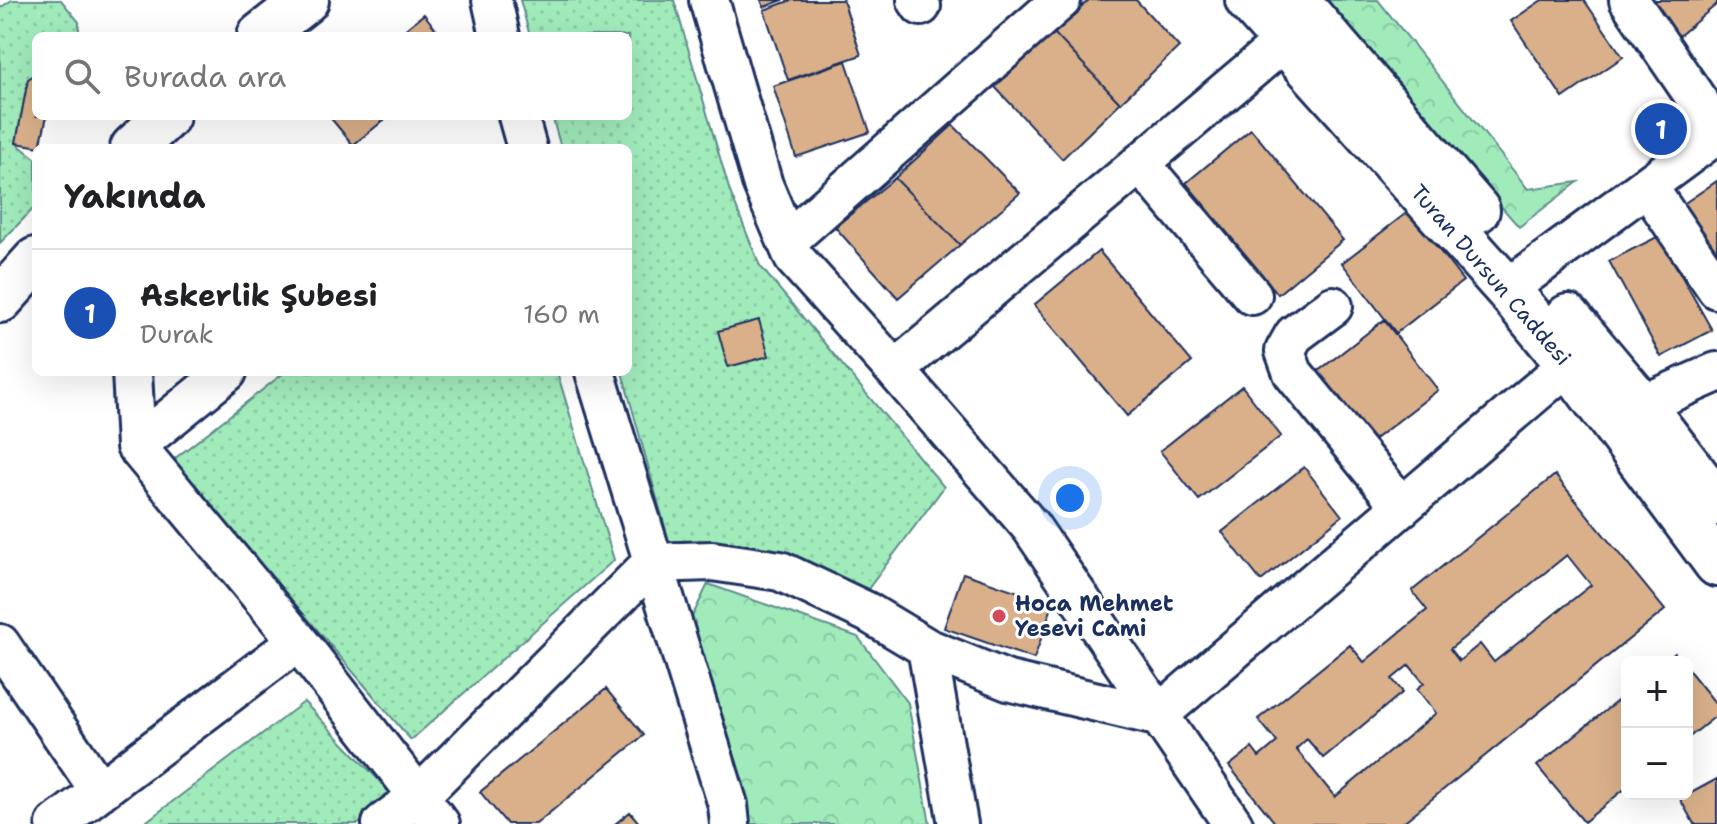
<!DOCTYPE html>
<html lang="tr">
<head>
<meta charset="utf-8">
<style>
	body { margin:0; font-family:"Shantell Sans",sans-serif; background:#f2f2f2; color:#202124 }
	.controls { position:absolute; right:24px; bottom:24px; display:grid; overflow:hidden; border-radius:12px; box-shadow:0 8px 32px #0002 }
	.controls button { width:72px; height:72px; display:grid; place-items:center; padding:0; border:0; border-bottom:2px solid #e0e0e0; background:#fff; color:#202124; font:40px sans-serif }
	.you { position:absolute; left:1070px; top:498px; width:28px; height:28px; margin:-20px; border:6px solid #fff; border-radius:50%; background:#1a73e8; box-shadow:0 0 0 12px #1a73e833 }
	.badge { display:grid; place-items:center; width:52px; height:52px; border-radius:50%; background:#d1495b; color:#fff; font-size:26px; font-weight:700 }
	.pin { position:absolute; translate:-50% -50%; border:4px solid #fff; box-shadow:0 2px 8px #0006 }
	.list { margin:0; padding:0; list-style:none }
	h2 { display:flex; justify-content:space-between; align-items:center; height:104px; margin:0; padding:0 32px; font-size:34px }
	h2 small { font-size:26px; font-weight:400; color:#757577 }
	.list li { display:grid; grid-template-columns:52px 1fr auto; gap:24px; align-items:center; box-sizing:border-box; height:128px; padding:0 32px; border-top:2px solid #e0e0e0 }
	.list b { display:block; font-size:30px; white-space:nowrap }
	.list p { margin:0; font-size:26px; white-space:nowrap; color:#757577 }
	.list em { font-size:26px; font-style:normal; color:#757577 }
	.icon { flex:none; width:44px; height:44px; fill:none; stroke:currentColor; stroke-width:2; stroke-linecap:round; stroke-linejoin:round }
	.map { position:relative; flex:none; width:1717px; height:824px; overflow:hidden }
	.search { position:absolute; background:#fff; box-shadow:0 8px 32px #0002; left:32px; top:32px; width:600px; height:88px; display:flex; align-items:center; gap:20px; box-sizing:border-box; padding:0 28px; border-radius:12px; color:#757577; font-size:30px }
	.panel { position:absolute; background:#fff; box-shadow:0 8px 32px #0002; left:32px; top:144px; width:600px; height:232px; border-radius:12px }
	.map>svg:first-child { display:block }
	.grass { fill:url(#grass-dots); stroke:#5e8d8c; stroke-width:2 }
	.forest { fill:url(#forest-crowns); stroke:#5e8d8c; stroke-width:2 }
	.building { fill:#d9b08a; stroke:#1b2f5e; stroke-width:2; fill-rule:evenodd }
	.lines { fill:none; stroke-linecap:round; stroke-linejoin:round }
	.minor-casing { stroke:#1b2f5e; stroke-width:44 }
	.major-casing { stroke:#1b2f5e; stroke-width:50 }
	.minor { stroke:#fff; stroke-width:38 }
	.major { stroke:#fff; stroke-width:44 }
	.poi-dot { fill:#d1495b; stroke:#fff; stroke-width:3 }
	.labels { text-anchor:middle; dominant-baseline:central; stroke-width:6; stroke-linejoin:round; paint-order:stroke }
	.street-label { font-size:22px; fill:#1b2f5e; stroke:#fff }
	.poi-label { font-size:22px; font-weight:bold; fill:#1b2f5e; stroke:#fff; text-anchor:start }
</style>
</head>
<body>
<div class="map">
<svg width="1717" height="824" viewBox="0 0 1717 824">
	<defs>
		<pattern id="grass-dots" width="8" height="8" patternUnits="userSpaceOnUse" patternTransform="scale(2)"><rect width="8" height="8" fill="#a1ebbb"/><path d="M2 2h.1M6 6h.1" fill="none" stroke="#8acaa3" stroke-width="1.8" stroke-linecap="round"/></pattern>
		<pattern id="forest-crowns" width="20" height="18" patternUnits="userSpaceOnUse" patternTransform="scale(2)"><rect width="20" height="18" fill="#a1ebbb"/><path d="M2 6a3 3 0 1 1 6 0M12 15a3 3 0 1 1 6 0" fill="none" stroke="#8acaa3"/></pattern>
	</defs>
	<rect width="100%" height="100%" fill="#fff"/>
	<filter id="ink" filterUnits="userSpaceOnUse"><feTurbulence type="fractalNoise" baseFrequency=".0125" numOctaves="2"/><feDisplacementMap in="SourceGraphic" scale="16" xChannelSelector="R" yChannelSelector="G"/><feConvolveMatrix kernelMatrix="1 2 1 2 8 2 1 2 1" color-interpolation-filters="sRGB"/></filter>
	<g filter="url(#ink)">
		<path class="grass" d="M 12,0 L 61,0 L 79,22 L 79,36 L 36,36 L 36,74 L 28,80 L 16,143 L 36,159 L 36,206 L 0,243 L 0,8 Z
			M 520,0 L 674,0 L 730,192 L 760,266 L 944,487 L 865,593 L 670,545 L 622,372 L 628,372 L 628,148 L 561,148 L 552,116 L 628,116 L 628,36 L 530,36 Z
			M 285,372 L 557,372 L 614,560 L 411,740 L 173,460 Z
			M 304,702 L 395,797 L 358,824 L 143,824 Z"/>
		<path class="forest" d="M 1321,0 L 1378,0 L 1528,189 L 1578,182 L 1519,227 Z
			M 708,584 L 858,637 L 908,703 L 930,824 L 746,824 L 741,791 L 691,619 Z"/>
		<path class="building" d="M 761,0 L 783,0 L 764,7 Z
			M 792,0 L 843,0 L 861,55 L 788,80 L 764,10 Z
			M 1089,0 L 1136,0 L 1179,47 L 1120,103 L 1053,32 Z
			M 1542,0 L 1584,0 L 1623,57 L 1563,98 L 1511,21 Z
			M 1648,0 L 1717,0 L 1717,4 L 1673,41 Z
			M 424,14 L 441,36 L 397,36 Z
			M 1053,32 L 1120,103 L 1062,159 L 995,87 Z
			M 846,61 L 870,132 L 796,157 L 773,86 Z
			M 36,74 L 36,116 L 47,116 L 40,147 L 16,143 L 28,79 Z
			M 329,116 L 389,116 L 353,145 Z
			M 953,125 L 1020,193 L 960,245 L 895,178 Z
			M 1251,129 L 1343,240 L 1278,294 L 1186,183 Z
			M 895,178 L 960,245 L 898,298 L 835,227 Z
			M 1717,181 L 1717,264 L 1676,209 Z
			M 1409,211 L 1463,281 L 1396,333 L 1342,263 Z
			M 1659,236 L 1712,330 L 1661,357 L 1609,261 Z
			M 1099,251 L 1192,362 L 1127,416 L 1034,305 Z
			M 759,320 L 769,356 L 728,367 L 718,331 Z
			M 1384,320 L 1438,390 L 1371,442 L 1317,372 Z
			M 1242,386 L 1281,436 L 1199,500 L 1160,451 Z
			M 1304,467 L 1342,516 L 1261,581 L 1222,532 Z
			M 1555,475 L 1665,610 L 1401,824 L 1276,824 L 1229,766 L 1252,748 L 1259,757 L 1277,742 L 1258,719 L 1350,645 L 1364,662 L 1427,610 L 1412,591 ZM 1567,555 L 1591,585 L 1494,662 L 1480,644 L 1459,661 L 1450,649 ZM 1409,665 L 1424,683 L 1417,689 L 1436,713 L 1335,797 L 1296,749 L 1307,739 L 1323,758 L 1403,692 L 1392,679 Z
			M 963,573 L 1053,604 L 1034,659 L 944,628 Z
			M 1675,653 L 1682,662 L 1665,662 Z
			M 1687,668 L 1717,705 L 1717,715 L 1687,739 Z
			M 606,689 L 644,735 L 536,824 L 507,824 L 480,792 Z
			M 1627,693 L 1627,787 L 1584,822 L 1537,766 Z
			M 1717,779 L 1717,824 L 1694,824 L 1680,799 Z
			M 630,812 L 640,824 L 615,824 Z"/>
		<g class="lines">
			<defs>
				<path id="minor" d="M 492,0 L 500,36
					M 709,0 L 763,185 L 794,258 L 895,370 L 1031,527 L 1233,824
					M 917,0 L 921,6
					M 1629,0 L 1717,129
					M 518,116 L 527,148
					M 1140,163 L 1252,295
					M 1647,186 L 1717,289
					M 787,241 L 1061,0
					M 1507,289 L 1717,134
					M 1333,306 L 1294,335 L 1285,351 L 1293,373 L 1402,507
					M 895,370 L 1285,41
					M 132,372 L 136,446 L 298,641 L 440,824
					M 595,372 L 728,805 L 730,824
					M 1642,405 L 1717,372
					M 136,446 L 227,372
					M 0,644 L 100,791
					M 927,648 L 958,824
					M 1157,716 L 1569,364
					M 56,824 L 298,641
					M 382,824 L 419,796 L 652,563 L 712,561 L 780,571 L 867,612 L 927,648 L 1008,681 L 1157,716"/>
				<path id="major" d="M 1248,0 L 1507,289 L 1569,364 L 1717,564
					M 1296,0 L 1477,210
					M 260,36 L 306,0
					M 133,148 L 167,116
					M 0,300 L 36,260
					M 1568,317 L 1642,405 L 1717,503"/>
			</defs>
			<use href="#minor" class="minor-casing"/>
			<use href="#major" class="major-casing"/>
			<use href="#minor" class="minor"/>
			<use href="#major" class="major"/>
		</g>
	</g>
	<circle class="poi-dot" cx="999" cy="616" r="8"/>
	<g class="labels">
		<g class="street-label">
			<text transform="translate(1491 275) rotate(49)">Turan Dursun Caddesi</text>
		</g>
		<g class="poi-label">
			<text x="1015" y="603">Hoca Mehmet<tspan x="1015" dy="25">Yesevi Cami</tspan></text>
		</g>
	</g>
</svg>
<div class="controls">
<button>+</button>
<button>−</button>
</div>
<div class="you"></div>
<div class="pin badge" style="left:1661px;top:129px;background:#1a4fb4">1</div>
<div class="search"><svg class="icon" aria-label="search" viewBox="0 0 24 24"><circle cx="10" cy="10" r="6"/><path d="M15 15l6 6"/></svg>Burada ara</div>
<section class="panel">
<h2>Yakında<small></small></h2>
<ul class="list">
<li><span class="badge" style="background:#1a4fb4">1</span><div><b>Askerlik Şubesi</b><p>Durak</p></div><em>160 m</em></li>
</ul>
</section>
</div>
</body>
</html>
